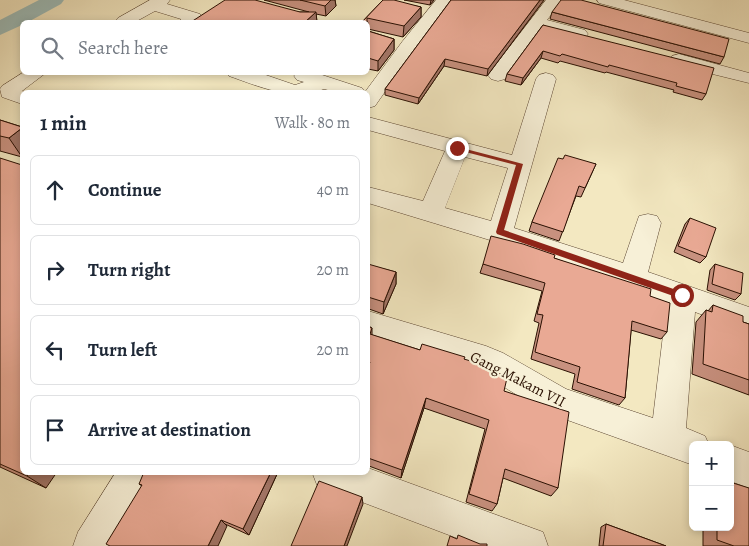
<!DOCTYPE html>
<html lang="en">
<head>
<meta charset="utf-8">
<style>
	body { margin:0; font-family:Alegreya,serif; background:#f6f6f7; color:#1f2937 }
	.controls { position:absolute; right:15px; bottom:15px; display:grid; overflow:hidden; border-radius:8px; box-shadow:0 2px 8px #0003 }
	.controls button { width:45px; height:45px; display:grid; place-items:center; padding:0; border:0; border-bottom:1px solid #e0e1e3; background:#fff; color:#1f2937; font:25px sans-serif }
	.stop { position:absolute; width:15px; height:15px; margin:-11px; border:4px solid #8f2418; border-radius:50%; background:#fff }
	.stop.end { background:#8f2418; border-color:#fff; box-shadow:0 1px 5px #0008 }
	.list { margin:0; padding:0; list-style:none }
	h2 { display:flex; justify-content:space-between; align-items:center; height:65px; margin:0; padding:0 20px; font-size:21px }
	h2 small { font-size:16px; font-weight:400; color:#747a83 }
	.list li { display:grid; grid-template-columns:32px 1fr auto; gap:15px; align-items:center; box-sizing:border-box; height:70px; margin:0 10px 10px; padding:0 10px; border:1px solid #e0e1e3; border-radius:8px }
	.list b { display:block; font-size:19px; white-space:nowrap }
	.list em { font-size:16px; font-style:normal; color:#747a83 }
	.icon { flex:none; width:28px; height:28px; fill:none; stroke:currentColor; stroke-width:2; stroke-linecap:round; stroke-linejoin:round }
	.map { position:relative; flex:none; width:749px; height:546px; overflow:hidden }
	.search { position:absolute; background:#fff; box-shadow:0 2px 8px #0003; left:20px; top:20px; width:350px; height:55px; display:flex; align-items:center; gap:12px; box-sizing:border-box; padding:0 18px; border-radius:8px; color:#747a83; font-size:19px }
	.panel { position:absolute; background:#fff; box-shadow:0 2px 8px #0003; left:20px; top:90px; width:350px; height:385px; border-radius:8px }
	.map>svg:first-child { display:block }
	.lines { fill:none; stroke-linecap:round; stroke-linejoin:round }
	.canal { fill:#9ebebb; fill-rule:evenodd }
	.minor-casing { stroke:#5c4632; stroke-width:1 }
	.minor { fill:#f7f0d7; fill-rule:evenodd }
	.wall { fill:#c8917f; stroke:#2a1002 }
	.shaded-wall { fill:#a37668; stroke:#2a1002 }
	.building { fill:#e9a994; stroke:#2a1002 }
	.route { fill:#8f2418 }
	.labels { text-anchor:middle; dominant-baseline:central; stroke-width:4.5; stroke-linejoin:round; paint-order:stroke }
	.street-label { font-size:15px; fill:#2a1002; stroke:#f7f0d7 }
</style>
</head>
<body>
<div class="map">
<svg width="749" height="546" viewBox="0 0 749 546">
	<rect width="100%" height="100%" fill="#f3e8c1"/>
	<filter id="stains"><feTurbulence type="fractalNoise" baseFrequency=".004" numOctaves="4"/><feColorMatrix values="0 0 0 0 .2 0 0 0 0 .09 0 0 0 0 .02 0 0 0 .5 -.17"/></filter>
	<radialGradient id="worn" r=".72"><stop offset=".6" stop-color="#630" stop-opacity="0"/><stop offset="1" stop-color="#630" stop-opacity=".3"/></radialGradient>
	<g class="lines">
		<path class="canal" d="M 39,0 L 64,0 L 61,4 L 28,22 L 22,22 L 22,25 L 0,35 L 0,20 Z"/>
		<defs>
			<path id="minor" d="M 150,0 L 170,0 L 167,4 L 200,14 L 202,18 L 199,22 L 180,22 L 181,19 L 155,11 L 135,22 L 115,22 L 118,18 Z
				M 436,0 L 453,0 L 414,50 L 375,106 L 368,108 L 368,92 L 336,92 L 324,89 C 293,102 258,86 229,76 L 227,72 L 257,72 L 295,85 L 304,82 L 297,80 L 294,76 L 297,72 L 313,72 L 362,88 L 365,92 L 402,42 Z
				M 546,0 L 562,0 L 547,20 L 585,30 L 588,34 L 585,38 L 579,39 L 541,29 L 505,79 L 498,81 L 491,79 L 488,75 Z
				M 597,0 L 624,0 L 749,33 L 749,43 L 599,3 Z
				M 679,54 L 749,73 L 749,83 L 672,64 L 670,60 L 672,56 Z
				M 24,72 L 47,72 L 22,91 L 26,92 L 22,92 L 22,104 L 2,97 L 0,89 L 2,86 Z
				M 546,73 L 553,75 L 556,79 L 514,228 L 623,263 L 639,216 L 648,214 L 657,216 L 661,223 L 648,272 L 749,307 L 749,332 L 695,312 L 686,428 L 705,436 L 709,445 L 693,445 L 693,465 L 545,412 L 481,373 L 469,368 L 368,336 L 368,311 L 486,346 L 503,353 L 566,389 L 653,418 L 667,302 L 503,244 L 368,203 L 368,187 L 423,201 L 445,151 L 368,130 L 368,117 L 512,155 L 536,79 L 539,75 ZM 465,157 L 508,168 L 491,221 L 445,208 Z
				M 730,445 L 749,452 L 749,488 L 730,481 Z
				M 368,468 L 543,532 L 548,546 L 478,546 L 317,485 L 312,472 L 368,472 Z
				M 116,472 L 155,472 L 150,485 L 114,546 L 73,546 L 78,532 Z"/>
		</defs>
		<use href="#minor" class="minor-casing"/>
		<use href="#minor" class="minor"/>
	</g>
	<path class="wall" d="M 264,0 L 335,0 L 336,6 L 326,16 L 316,14 L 317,22 L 191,22 L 300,12 L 309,12 Z
		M 383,0 L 421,7 L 421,17 L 403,37 L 368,29 L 368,22 L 362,22 Z
		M 404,0 L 434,0 L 430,5 Z
		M 451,0 L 544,0 L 487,76 L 444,66 L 418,104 L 385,95 L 385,89 Z
		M 552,12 L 724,57 L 720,64 L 550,19 Z
		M 543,25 L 706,94 L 702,100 L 673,92 L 674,90 L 606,72 L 605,73 L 560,61 L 558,63 L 541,58 L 521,85 L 505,81 L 507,74 Z
		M 368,31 L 394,39 L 394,50 L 378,71 L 368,69 Z
		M 0,120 L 22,127 L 22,157 L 0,151 Z
		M 0,158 L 46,488 L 0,467 Z
		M 563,159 L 596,164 L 581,197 L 576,196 L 559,241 L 529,231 L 532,222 Z
		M 690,218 L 706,257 L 700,263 L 674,252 L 685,224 Z
		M 554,258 L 650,296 L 667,332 L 661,339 L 631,330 L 625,398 L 619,405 L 572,389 L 575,374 L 531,359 L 539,323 L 534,321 L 542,291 L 480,273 L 483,264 Z
		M 715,264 L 741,294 L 735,300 L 707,290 L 710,270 Z
		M 368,265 L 396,272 L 396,284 L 383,314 L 369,309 L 368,310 Z
		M 713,305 L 743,322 L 749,324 L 749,395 L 692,374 L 696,322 L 706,310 L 708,311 Z
		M 368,326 L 372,328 L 372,335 L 420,350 L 464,359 L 504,391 L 558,488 L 551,496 L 503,478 L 497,504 L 492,511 L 466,502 L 485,429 L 424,408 L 401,478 L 369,466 L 368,468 Z
		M 278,472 L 249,535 L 142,486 L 139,484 Z
		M 606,524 L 666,546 L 599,546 L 601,527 Z
		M 703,527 L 730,527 L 749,546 L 703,546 Z"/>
	<path class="shaded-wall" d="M 331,0 L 335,0 L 336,6 L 326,16 L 325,6 Z
		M 431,0 L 434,0 L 430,5 Z
		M 540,0 L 544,0 L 487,76 L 488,69 Z
		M 421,7 L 421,17 L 403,37 L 404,26 Z
		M 316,12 L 317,22 L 305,22 Z
		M 394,39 L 394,50 L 378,71 L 378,61 Z
		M 543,51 L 541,58 L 521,85 L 523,78 Z
		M 445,59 L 444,66 L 418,104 L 419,98 Z
		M 22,128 L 22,157 L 9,138 Z
		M 396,272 L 396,284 L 383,314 L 384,302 Z
		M 368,297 L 369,309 L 368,310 Z
		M 426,398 L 424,408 L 401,478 L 402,470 Z
		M 368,458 L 369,466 L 368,468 Z
		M 30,472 L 57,472 L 46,488 L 27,476 Z
		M 271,472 L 278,472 L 249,535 L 243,529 Z
		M 362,497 L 363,504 L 347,546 L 344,546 Z
		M 221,520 L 227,526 L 218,546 L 208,546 Z"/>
	<path class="building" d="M 225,0 L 255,0 L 300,12 L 316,12 L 305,22 L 191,22 Z
		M 300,0 L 331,0 L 325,6 Z
		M 383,0 L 394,0 L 421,7 L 404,26 L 367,18 L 367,22 L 362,22 Z
		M 451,0 L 540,0 L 488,69 L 445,59 L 419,98 L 385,89 Z
		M 561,0 L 581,0 L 729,39 L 724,57 L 552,12 Z
		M 543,25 L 714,68 L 706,94 L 676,86 L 677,83 L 609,65 L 608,67 L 562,54 L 560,56 L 543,51 L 523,78 L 507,74 Z
		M 368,31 L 394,39 L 378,61 L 368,58 Z
		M 0,120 L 22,127 L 22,128 L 9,138 L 0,136 Z
		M 565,155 L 596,164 L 585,188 L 579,186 L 563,232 L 532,222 L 558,158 L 563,159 Z
		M 0,158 L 22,165 L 22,168 L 21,169 L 22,170 L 22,472 L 30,472 L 27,476 L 0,464 Z
		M 690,218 L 716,228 L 706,257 L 678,246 Z
		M 491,236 L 523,244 L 555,255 L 554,258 L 651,289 L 650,296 L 670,303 L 667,332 L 632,321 L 625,398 L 577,382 L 580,367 L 535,352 L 543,315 L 537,314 L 545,283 L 483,264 Z
		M 368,264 L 396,272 L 384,302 L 368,297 L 368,298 Z
		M 715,264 L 743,273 L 741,294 L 712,284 Z
		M 713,305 L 743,316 L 743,322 L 749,324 L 749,380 L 703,364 L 706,310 L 712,312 Z
		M 368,326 L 372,328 L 370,334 L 420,350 L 422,344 L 465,357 L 464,359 L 487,366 L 507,378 L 504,391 L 569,412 L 558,488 L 505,469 L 497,504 L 469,494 L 489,420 L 426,398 L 402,470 L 368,458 L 368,459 L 368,368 L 370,362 L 368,361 Z
		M 144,472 L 271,472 L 243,529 L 221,520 L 208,546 L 110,546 L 106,544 L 142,485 L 139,484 Z
		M 319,481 L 362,497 L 344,546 L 291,546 Z
		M 730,482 L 749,488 L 749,546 L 734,546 L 717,540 L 717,527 L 730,527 Z
		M 606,524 L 666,546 L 603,546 Z
		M 458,535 L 480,544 L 487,544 L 487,546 L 447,546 L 450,536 L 457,539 Z"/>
	<path class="route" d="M 454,146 L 523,164 L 504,230 L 685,293 L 685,298 L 679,298 L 497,234 L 496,232 L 516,165 L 454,149 Z"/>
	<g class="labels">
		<g class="street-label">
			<text transform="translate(518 379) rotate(27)">Gang Makam VII</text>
		</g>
	</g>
	<rect width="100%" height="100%" filter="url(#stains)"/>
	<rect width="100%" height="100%" fill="url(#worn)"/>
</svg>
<div class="controls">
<button>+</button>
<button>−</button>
</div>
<div class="stop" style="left:682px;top:295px"></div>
<div class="stop end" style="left:457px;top:148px"></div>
<div class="search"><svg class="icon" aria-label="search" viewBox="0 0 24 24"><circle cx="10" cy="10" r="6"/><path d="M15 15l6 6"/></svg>Search here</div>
<section class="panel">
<h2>1 min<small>Walk · 80 m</small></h2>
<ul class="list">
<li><svg class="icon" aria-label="ahead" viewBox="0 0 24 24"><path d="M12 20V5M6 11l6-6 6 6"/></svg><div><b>Continue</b></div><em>40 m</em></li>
<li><svg class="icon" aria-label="right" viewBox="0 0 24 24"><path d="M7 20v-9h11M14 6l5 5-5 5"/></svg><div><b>Turn right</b></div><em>20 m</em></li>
<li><svg class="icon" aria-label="left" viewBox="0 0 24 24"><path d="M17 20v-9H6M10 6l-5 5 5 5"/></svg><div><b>Turn left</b></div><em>20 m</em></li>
<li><svg class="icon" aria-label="arrive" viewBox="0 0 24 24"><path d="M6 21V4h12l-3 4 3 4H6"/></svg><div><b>Arrive at destination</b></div></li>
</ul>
</section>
</div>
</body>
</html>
